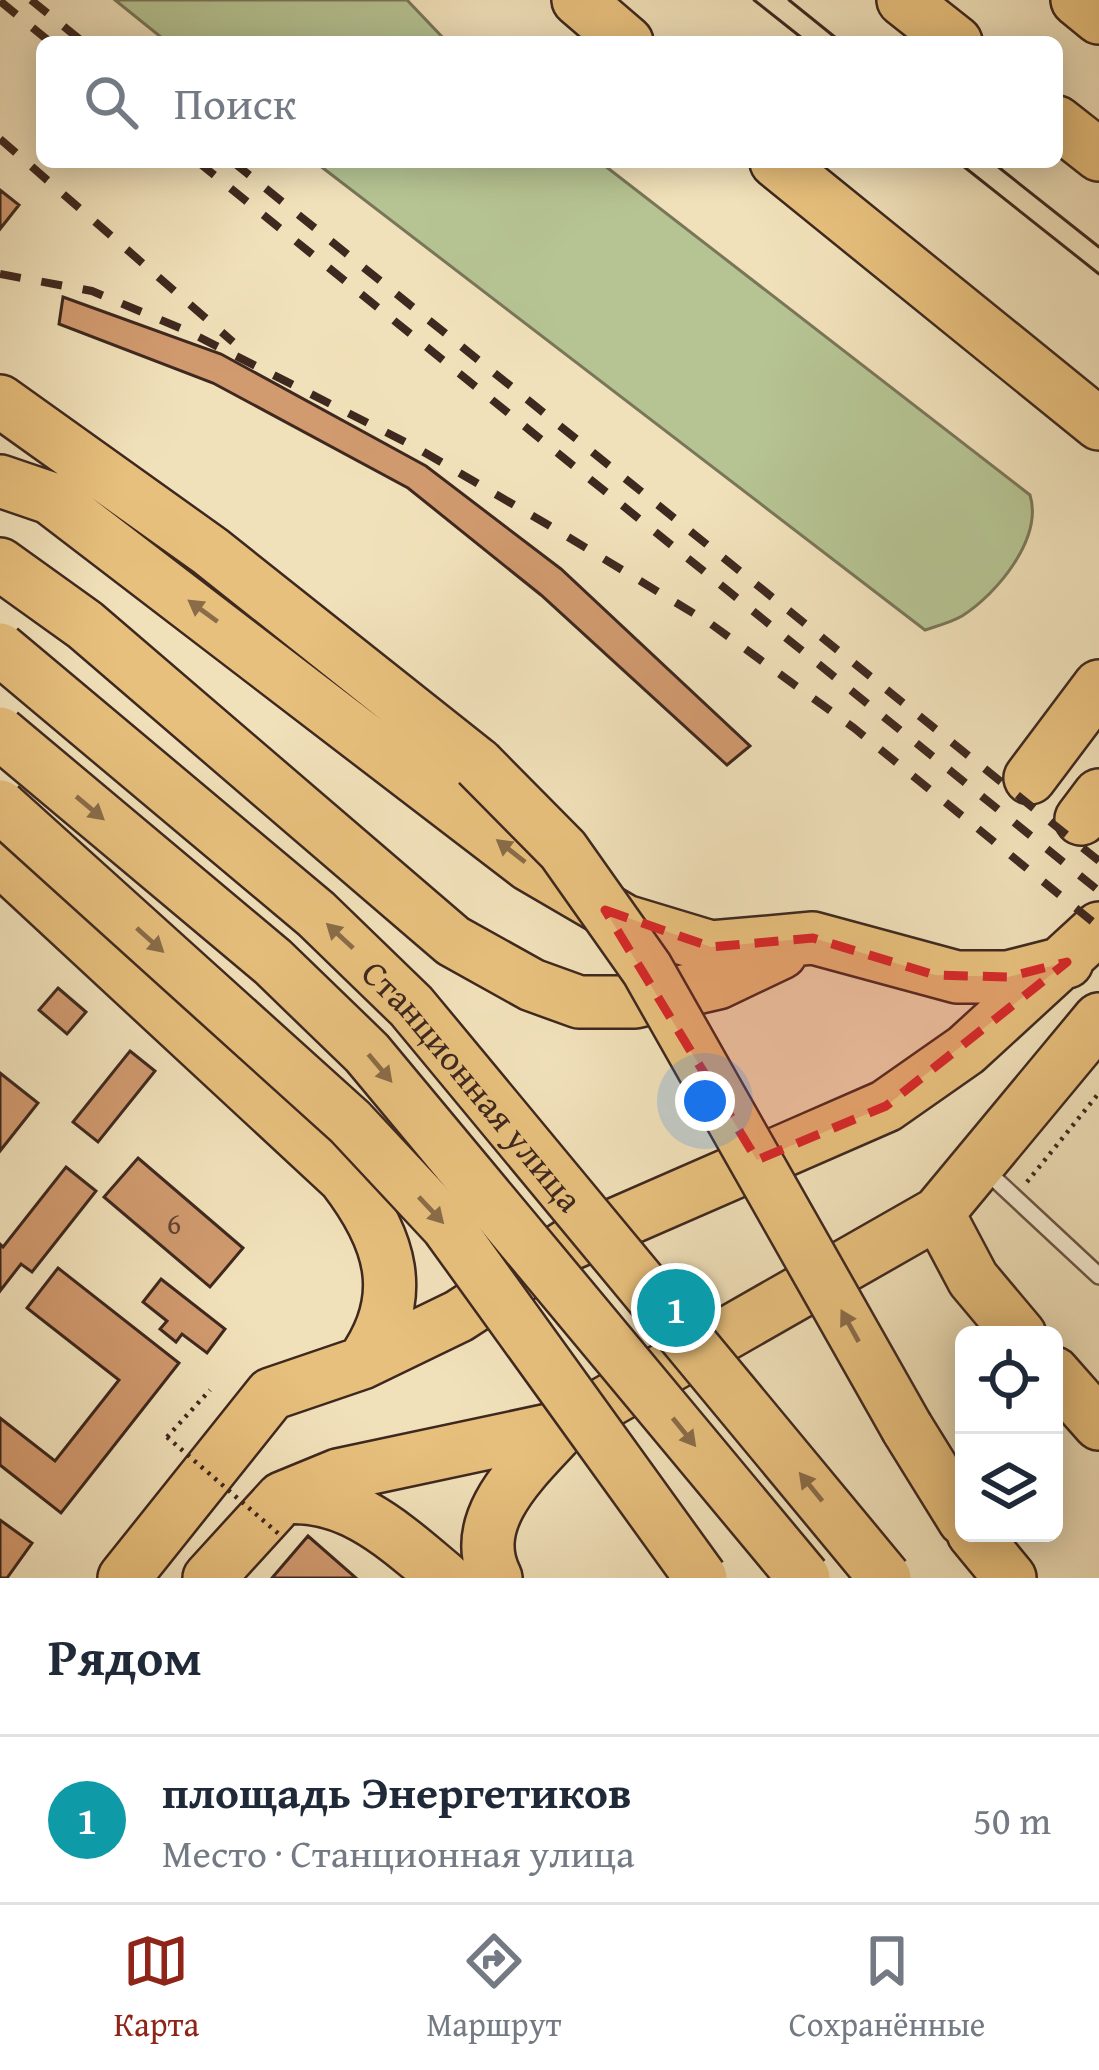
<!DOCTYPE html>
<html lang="ru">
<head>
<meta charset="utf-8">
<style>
	body { margin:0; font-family:"Gentium Book Plus",serif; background:#f6f6f7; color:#1f2937 }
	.controls { position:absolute; right:36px; bottom:36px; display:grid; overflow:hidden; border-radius:18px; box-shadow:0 6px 30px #0003 }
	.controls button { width:108px; height:108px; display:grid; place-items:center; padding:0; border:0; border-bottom:3px solid #e0e1e3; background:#fff; color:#1f2937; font:60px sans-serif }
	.you { position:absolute; left:705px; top:1101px; width:42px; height:42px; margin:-30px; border:9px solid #fff; border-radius:50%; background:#1a73e8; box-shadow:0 0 0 18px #1a73e833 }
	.badge { display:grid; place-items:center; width:78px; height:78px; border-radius:50%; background:#8f2418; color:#fff; font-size:39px; font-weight:700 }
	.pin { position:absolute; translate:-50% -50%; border:6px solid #fff; box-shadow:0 3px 12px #0006 }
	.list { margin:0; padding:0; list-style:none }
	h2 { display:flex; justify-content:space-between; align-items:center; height:156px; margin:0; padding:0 48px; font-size:51px }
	h2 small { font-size:39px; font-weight:400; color:#747a83 }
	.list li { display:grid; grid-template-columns:78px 1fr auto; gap:36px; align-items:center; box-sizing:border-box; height:168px; padding:0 48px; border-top:3px solid #e0e1e3 }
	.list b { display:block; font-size:45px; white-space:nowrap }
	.list p { margin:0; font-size:39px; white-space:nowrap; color:#747a83 }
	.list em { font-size:39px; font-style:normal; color:#747a83 }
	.icon { flex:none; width:66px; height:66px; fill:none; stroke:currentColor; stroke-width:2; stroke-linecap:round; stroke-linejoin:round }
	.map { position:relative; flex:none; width:1099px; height:1578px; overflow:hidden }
	.search { position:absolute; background:#fff; box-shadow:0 6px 30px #0003; left:36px; right:36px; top:36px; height:132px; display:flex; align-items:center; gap:30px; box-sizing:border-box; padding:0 42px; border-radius:18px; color:#747a83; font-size:45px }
	.sheet { height:324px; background:#fff }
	nav { display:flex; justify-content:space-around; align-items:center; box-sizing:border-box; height:168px; border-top:3px solid #e0e1e3; background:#fff; font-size:33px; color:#747a83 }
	nav a { display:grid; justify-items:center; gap:6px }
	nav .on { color:#8f2418 }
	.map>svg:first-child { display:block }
	.green { fill:#b6c493; stroke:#7a7659; stroke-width:3 }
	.building { fill:#d19a6f; stroke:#3e281f; stroke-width:3 }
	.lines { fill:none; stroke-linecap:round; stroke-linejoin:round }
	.service-casing { stroke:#6b5646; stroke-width:20 }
	.primary-casing { stroke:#3e281f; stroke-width:56 }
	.path { stroke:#3e281f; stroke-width:4.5; stroke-dasharray:3 6; stroke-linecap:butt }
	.service { stroke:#f6ecd2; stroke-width:15 }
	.primary { stroke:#e8c07d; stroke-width:51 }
	.tram { stroke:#3e281f; stroke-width:3 }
	.rail { stroke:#3e281f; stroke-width:8; stroke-dasharray:21 21; stroke-linecap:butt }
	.primary-bridge-casing { stroke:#3e281f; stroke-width:56; stroke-linecap:butt }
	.path-bridge { stroke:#3e281f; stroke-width:4.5; stroke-dasharray:3 6; stroke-linecap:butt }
	.primary-bridge { stroke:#e8c07d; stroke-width:51 }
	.oneway { fill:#8a6c49 }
	.marked { fill:#d62828; fill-opacity:0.2; stroke:#d62828; stroke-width:9; stroke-dasharray:24 15; stroke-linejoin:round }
	.labels { text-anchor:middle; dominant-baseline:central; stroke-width:9; stroke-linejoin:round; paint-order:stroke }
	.number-label { font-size:30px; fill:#634433 }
	.street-label { font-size:36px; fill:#3e281f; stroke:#f6ecd2 }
</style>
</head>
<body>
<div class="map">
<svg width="1099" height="1578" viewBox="0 0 1099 1578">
	<rect width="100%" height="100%" fill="#f1e1ba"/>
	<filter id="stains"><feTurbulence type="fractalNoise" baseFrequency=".00167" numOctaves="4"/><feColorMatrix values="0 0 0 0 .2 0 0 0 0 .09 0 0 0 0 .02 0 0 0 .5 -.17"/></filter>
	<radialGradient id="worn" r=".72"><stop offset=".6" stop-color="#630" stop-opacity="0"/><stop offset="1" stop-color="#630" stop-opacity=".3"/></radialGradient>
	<path class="green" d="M 115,0 L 407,0 L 447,42 L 167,42 Z
		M 315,162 L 600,162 L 1030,495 C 1043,538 998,593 962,616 C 952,622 937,626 925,630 Z"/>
	<path class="building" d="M 0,190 L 19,205 L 0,229 Z
		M 63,297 L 221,354 L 426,466 L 561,569 L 750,746 L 727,765 L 541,595 L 408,488 L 213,383 L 59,324 Z
		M 58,988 L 86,1012 L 67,1034 L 39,1010 Z
		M 130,1051 L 155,1071 L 98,1142 L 73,1122 Z
		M 0,1073 L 38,1103 L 0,1151 Z
		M 138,1158 L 243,1248 L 210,1287 L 104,1197 Z
		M 66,1167 L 96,1191 L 32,1272 L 21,1264 L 0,1291 L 0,1244 L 3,1247 Z
		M 58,1268 L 179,1363 L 61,1513 L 0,1465 L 0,1418 L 55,1461 L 119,1380 L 27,1308 Z
		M 161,1279 L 225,1329 L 207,1353 L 182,1334 L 176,1342 L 160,1329 L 167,1321 L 143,1302 Z
		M 0,1520 L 32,1543 L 7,1578 L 0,1578 Z
		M 308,1536 L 356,1578 L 272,1578 Z"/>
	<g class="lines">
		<defs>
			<path id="service" d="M 983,1168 L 1099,1276"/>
			<path id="primary" d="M 578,0 L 627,42
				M 903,0 L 956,42
				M 1077,0 L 1099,18
				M 1057,122 L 1099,155
				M 776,162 L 1099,424
				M 0,401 L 210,551 L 478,764
				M 0,481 L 50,498 L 529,865 L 625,921 L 711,947 L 813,938 L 957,977 L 1008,977 L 1067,962
				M 0,564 L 85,625 L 453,941 L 532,985 L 579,1002 L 635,1002 L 718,983 L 781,953
				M 1030,778 L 1099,686
				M 1081,819 L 1099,795
				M 0,859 L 344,1178 C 390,1238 410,1296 362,1363
				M 938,1213 L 973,1279 L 1020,1335
				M 1054,1373 L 1099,1424
				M 907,1428 L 964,1520
				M 283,1498 C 350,1492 397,1538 445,1578
				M 973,1533 L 1010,1578
				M 124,1578 L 271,1394 L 362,1363 L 459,1316 L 568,1245 L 886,1106 L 966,1050 L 1099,928
				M 209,1578 L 282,1498 L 338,1475 L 563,1427 L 938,1213 L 1099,1019
				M 496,1578 C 466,1519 527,1467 563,1427"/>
		</defs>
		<use href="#service" class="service-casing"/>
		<use href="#primary" class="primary-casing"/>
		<path class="path" d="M 1027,1182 L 1099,1093
			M 167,1437 L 210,1390"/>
		<use href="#service" class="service"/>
		<use href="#primary" class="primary"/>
		<path class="tram" d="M 754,0 L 807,42
			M 789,0 L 841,42
			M 958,162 L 1099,274
			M 992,162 L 1099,247"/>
		<path class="rail" d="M 31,0 L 83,42
			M 0,1 L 50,42
			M 0,139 L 233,342
			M 198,162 L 1099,891
			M 233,162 L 1099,861
			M 0,274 L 92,291 L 187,331 L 417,448 L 550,526 L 711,624 L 854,728 L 1099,927"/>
		<defs>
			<g id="primary-bridge">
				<path id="s1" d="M 0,649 L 316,914 L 411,1006 L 885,1578"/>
				<path d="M 0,733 L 273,962 L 367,1053 L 804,1578"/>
				<path d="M 478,764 L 563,850 L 647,969 L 907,1428"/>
				<path d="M 0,806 L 350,1122 L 447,1226 L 701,1578"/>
			</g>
		</defs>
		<use href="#primary-bridge" class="primary-bridge-casing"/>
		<path class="path-bridge" d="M 167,1437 L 280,1535"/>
		<use href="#primary-bridge" class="primary-bridge"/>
	</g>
	<defs><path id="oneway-solid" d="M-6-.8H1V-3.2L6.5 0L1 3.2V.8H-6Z" transform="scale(3)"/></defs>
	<g class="oneway">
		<use href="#oneway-solid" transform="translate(203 611) rotate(-144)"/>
		<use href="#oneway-solid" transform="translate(90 808) rotate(40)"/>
		<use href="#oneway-solid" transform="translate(511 851) rotate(-142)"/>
		<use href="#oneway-solid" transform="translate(340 936) rotate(-137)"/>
		<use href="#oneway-solid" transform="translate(150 940) rotate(42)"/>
		<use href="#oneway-solid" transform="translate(380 1068) rotate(50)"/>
		<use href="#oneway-solid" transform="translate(431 1210) rotate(47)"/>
		<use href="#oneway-solid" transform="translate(850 1326) rotate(-119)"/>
		<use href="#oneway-solid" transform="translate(684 1432) rotate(51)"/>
		<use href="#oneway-solid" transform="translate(811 1487) rotate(-129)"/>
	</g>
	<path class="marked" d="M 605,910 L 711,947 L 813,938 L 935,975 L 1008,977 L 1067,962 L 886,1106 L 757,1160 Z"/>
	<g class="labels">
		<g class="number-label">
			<text x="174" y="1223">6</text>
		</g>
		<g class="street-label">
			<text stroke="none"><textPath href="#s1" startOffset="645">Станционная улица</textPath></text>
		</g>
	</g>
	<rect width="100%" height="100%" filter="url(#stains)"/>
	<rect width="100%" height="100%" fill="url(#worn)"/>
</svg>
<div class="controls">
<button><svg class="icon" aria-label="locate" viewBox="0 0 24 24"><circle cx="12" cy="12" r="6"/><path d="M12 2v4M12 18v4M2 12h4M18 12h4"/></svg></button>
<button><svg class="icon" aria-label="layers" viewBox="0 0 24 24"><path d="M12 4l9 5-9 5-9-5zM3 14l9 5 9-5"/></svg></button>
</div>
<div class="you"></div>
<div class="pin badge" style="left:676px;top:1308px;background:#0f9aa8">1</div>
<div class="search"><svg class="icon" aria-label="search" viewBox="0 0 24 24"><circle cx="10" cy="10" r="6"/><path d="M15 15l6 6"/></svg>Поиск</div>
</div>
<section class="sheet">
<h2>Рядом<small></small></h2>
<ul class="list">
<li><span class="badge" style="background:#0f9aa8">1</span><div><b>площадь Энергетиков</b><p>Место · Станционная улица</p></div><em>50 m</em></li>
</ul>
</section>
<nav>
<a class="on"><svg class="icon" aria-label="map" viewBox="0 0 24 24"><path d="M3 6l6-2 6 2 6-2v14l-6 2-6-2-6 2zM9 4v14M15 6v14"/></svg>Карта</a>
<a><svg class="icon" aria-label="directions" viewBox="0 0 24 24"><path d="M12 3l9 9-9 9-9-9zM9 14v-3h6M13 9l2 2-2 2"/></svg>Маршрут</a>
<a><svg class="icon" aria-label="saved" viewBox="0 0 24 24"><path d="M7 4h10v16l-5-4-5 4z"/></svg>Сохранённые</a>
</nav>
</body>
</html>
